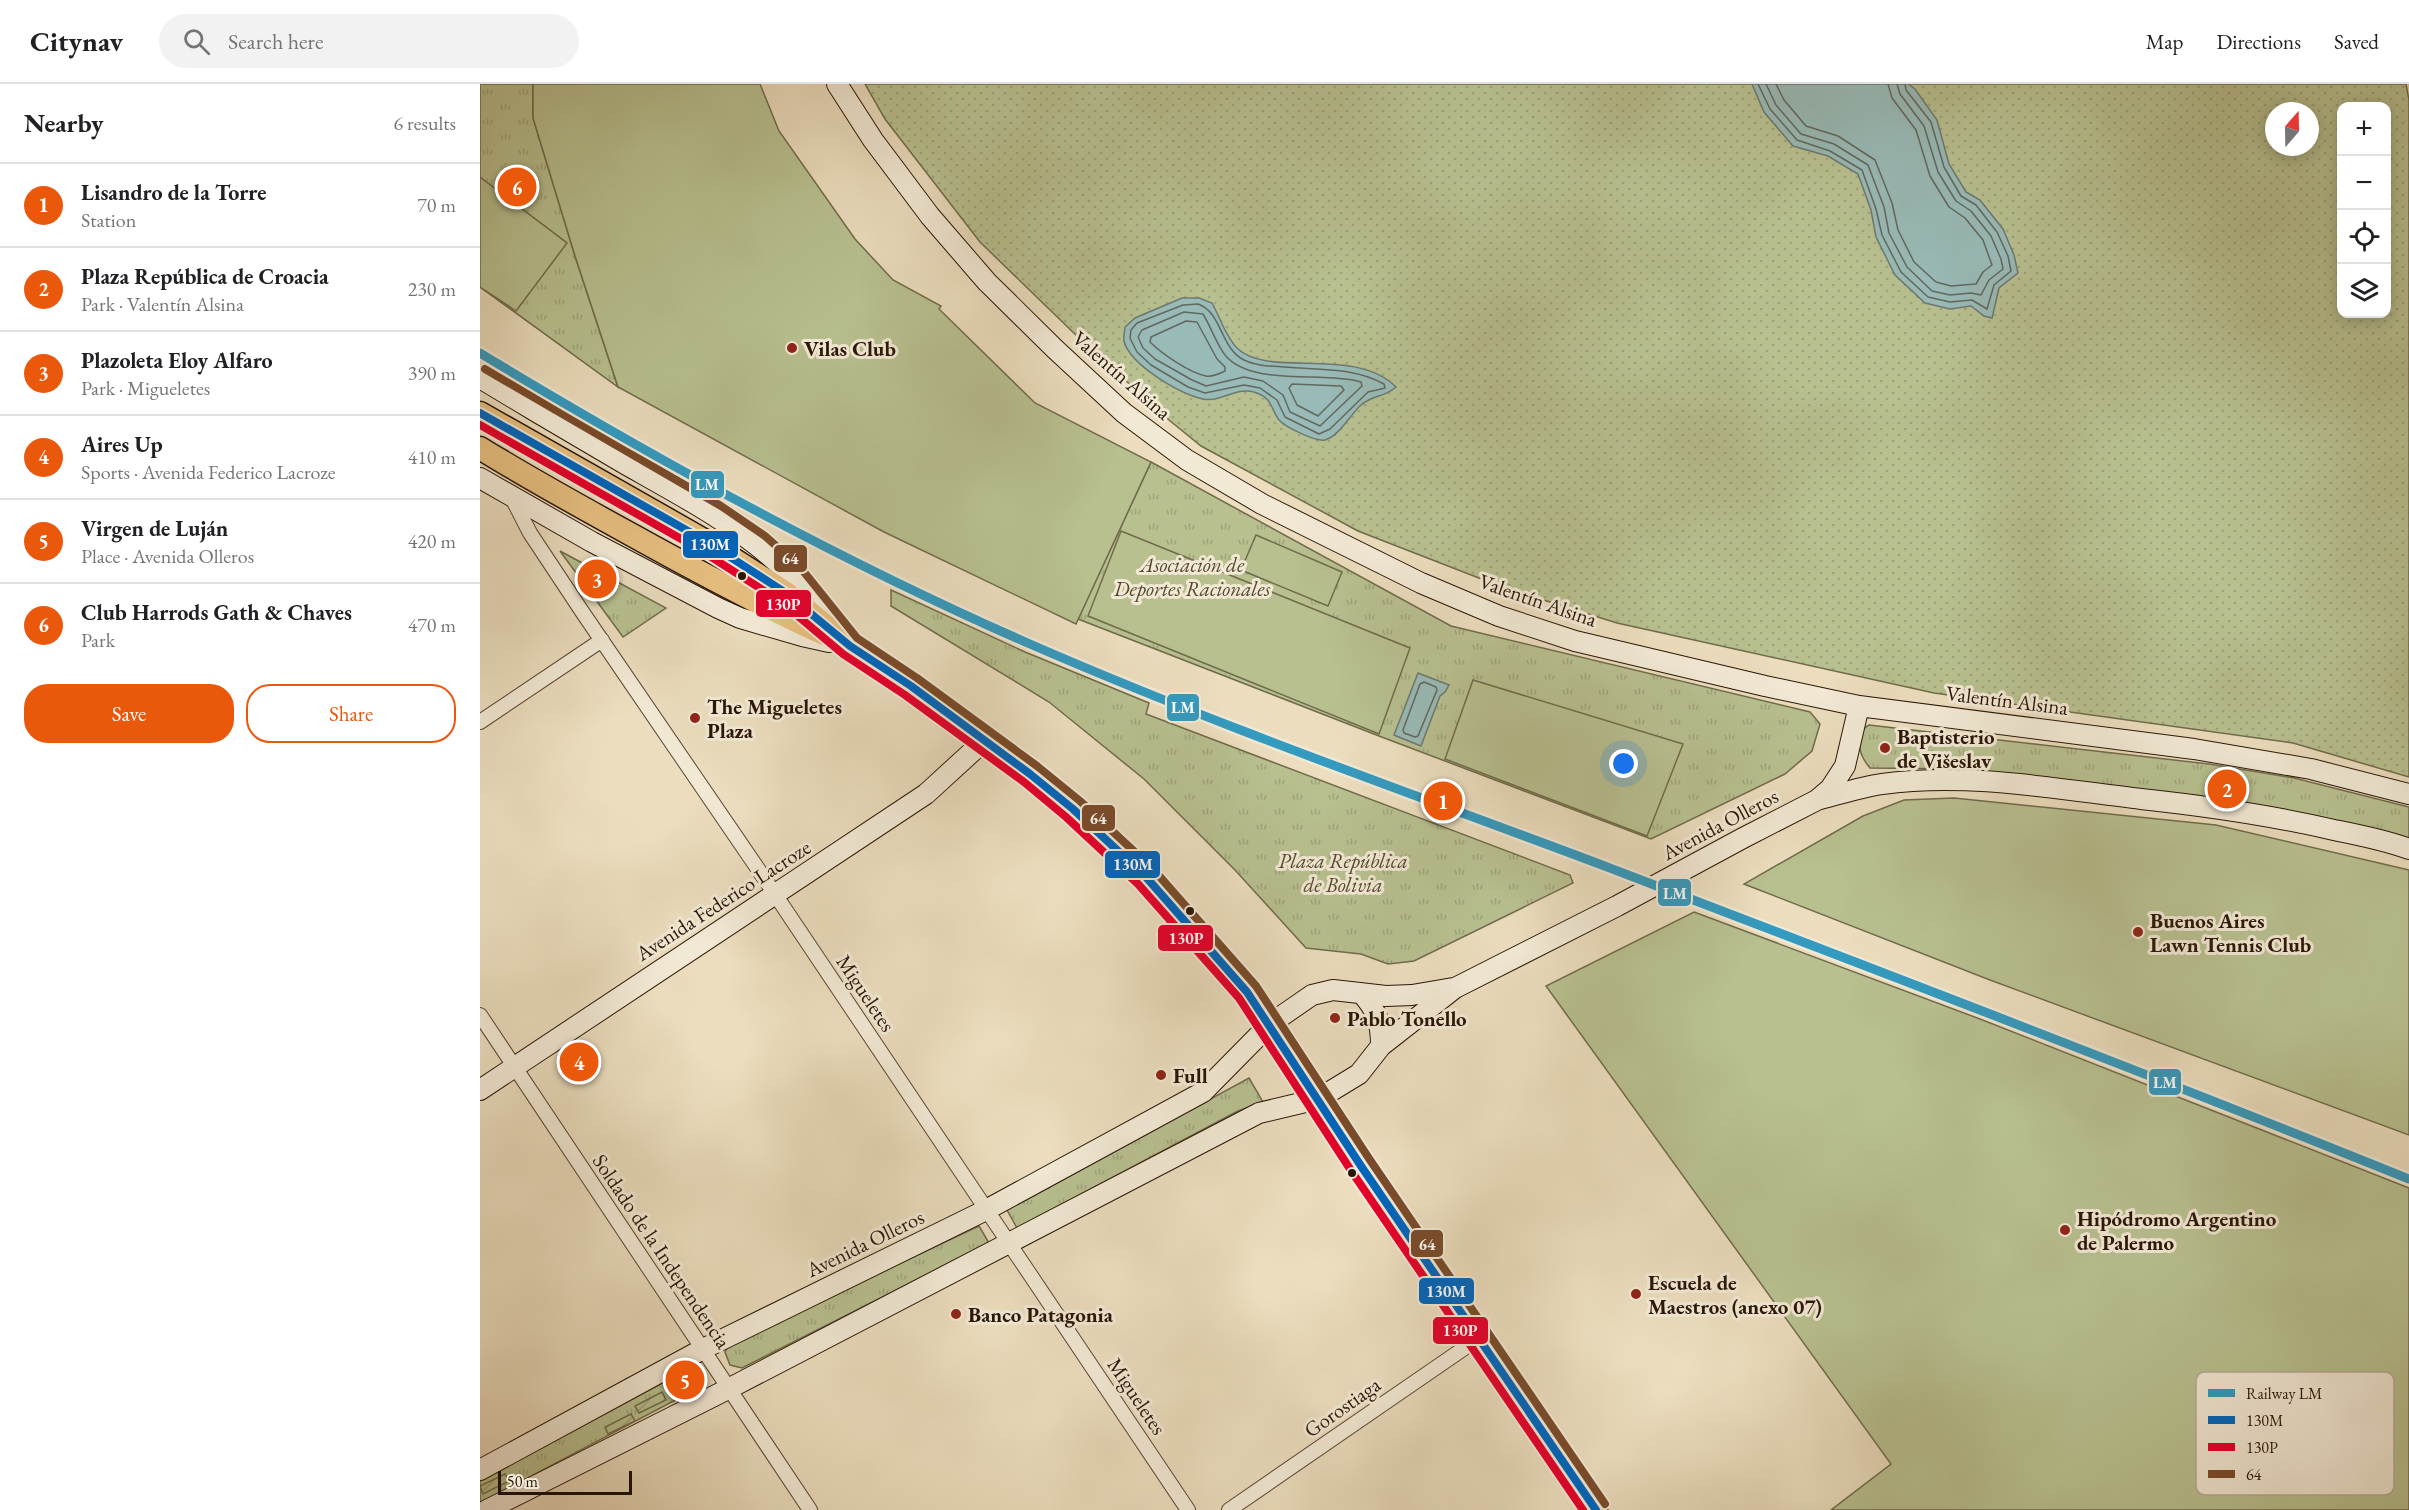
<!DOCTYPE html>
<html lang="en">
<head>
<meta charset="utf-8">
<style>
	body { margin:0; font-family:"EB Garamond",serif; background:#f2f2f2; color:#202124 }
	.controls { position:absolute; right:18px; top:18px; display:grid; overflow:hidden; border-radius:12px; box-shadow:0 3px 15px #0003 }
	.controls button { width:54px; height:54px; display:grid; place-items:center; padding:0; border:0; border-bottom:2px solid #e0e0e0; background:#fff; color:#202124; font:30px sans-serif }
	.compass { position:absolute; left:1785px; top:18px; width:54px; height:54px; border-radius:50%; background:#fff; box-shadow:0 3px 15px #0003; rotate:20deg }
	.scale { position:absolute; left:18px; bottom:15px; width:134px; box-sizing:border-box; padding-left:6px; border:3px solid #291606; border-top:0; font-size:16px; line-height:21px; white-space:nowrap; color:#291606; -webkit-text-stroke:4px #f2e9d5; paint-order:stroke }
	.you { position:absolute; left:1144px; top:680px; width:21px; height:21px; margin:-15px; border:4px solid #fff; border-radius:50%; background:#1a73e8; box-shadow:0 0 0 9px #1a73e833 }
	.badge { display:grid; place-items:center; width:39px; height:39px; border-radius:50%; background:#ea580c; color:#fff; font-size:20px; font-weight:700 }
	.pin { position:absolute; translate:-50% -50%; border:3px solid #fff; box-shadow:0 2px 6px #0006 }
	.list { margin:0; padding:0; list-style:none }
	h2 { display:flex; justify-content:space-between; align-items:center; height:78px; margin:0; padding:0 24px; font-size:26px }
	h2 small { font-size:20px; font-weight:400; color:#757577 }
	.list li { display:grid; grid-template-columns:39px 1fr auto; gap:18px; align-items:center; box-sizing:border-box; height:84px; padding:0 24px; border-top:2px solid #e0e0e0 }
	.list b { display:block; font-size:22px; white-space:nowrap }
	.list p { margin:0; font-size:20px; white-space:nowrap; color:#757577 }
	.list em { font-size:20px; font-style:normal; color:#757577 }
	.actions { display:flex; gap:12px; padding:18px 24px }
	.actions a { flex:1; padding:14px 0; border:2px solid #ea580c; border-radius:24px; text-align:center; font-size:21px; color:#ea580c }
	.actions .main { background:#ea580c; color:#fff }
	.icon { flex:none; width:33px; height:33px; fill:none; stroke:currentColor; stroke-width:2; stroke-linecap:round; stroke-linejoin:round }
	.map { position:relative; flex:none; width:1929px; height:1426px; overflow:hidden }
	header { display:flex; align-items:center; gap:36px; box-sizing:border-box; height:84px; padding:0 30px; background:#fff; border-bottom:2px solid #e0e0e0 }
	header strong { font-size:28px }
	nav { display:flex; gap:33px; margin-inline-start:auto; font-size:21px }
	.search { width:420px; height:54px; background:#f2f2f2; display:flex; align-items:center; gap:15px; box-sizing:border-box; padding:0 21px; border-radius:33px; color:#757577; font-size:22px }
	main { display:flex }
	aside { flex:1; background:#fff }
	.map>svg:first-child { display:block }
	.grass { fill:url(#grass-dots); stroke:#706b4b; stroke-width:1.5; fill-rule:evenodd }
	.park { fill:url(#park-tufts); stroke:#706b4b; stroke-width:1.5 }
	.garden { fill:url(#garden-furrows); stroke:#706b4b; stroke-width:1.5 }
	.pitch { fill:#b8c090; stroke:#706b4b; stroke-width:1.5 }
	.water { fill:#99bbb8; stroke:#6c7971; stroke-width:1.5 }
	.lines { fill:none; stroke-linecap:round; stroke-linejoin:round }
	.shore { stroke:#61685f; stroke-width:1.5 }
	.street-casing { stroke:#5a4834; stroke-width:16 }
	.secondary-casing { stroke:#291606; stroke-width:22 }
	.primary-casing { stroke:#291606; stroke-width:25 }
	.street { stroke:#f2e9d5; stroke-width:14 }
	.secondary { stroke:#f2e9d5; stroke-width:20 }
	.primary { stroke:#e6be7f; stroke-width:22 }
	.bus-1-casing { stroke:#f2e9d5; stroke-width:12 }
	.bus-2-casing { stroke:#f2e9d5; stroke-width:12 }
	.bus-3-casing { stroke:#f2e9d5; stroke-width:12 }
	.bus-1 { stroke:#0065bd; stroke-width:8 }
	.bus-2 { stroke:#e4002b; stroke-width:8 }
	.bus-3 { stroke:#7a4b2a; stroke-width:8 }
	.rail-1-casing { stroke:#f2e9d5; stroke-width:14 }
	.rail-1 { stroke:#349abf; stroke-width:9 }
	.poi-dot { fill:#8f2418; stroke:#f2e9d5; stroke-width:2 }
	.bus-dot { fill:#291606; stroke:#f2e9d5; stroke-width:2 }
	.labels { text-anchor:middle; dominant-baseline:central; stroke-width:6; stroke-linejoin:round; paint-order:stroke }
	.poi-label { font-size:21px; font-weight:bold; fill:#291606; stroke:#f2e9d5; text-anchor:start }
	.street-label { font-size:21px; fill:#291606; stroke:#f2e9d5 }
	.park-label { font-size:21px; font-style:italic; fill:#54492f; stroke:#f2e9d5 }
	.key { fill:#f2e9d5; stroke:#b6aa97; stroke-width:1.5 }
	.key-label { font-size:16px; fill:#291606 }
	.line-badge { stroke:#f2e9d5; stroke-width:2 }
	.badge-label { font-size:16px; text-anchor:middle; font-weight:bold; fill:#fff }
</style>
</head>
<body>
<header>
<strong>Citynav</strong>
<div class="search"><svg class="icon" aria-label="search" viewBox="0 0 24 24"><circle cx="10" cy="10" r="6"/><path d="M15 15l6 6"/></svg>Search here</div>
<nav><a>Map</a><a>Directions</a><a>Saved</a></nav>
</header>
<main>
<aside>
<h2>Nearby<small>6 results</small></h2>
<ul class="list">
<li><span class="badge">1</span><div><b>Lisandro de la Torre</b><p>Station</p></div><em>70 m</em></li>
<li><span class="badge">2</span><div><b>Plaza República de Croacia</b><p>Park · Valentín Alsina</p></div><em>230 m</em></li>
<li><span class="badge">3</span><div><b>Plazoleta Eloy Alfaro</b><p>Park · Migueletes</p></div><em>390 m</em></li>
<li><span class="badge">4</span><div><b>Aires Up</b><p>Sports · Avenida Federico Lacroze</p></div><em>410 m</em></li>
<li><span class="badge">5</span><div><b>Virgen de Luján</b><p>Place · Avenida Olleros</p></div><em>420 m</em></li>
<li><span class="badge">6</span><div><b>Club Harrods Gath &amp; Chaves</b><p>Park</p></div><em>470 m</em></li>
</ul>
<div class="actions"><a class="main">Save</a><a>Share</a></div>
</aside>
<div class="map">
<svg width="1929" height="1426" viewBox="0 0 1929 1426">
	<defs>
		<pattern id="grass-dots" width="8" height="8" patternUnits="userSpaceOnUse" patternTransform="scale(1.5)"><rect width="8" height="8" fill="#b8c090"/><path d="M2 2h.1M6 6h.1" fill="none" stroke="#9ea47b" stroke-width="1.8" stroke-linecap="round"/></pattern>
		<pattern id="park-tufts" width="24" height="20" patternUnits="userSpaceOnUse" patternTransform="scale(1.5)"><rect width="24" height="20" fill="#b8c090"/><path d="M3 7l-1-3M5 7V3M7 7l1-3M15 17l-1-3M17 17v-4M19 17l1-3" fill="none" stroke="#9ea47b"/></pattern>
		<pattern id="garden-furrows" width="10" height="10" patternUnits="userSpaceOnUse" patternTransform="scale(1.5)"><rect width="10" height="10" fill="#b8c090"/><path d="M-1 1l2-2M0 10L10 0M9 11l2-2" fill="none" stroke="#9ea47b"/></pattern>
	</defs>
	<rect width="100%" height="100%" fill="#ebddbe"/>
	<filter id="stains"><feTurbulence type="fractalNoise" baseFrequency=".00333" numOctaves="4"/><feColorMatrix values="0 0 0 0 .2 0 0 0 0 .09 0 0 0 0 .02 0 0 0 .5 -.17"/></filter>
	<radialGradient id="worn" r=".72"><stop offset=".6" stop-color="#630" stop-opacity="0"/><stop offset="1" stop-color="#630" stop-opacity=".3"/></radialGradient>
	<path class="grass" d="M 385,0 L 1926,0 L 1929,16 L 1929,693 L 1813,659 L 1454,609 L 1137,539 L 1022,503 L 878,447 L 721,362 L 689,336 L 600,255 L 500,158 L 405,35 ZM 1862,22 L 1906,22 L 1906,230 L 1862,230 ZM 1794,27 L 1830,27 L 1830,63 L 1794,63 Z"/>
	<path class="park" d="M 0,0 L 53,0 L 53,34 L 95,172 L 138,303 L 0,203 Z
		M 671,378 L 971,542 L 1330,628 L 1340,640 L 1332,667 L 1305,690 L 1171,755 L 899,652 L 598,535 Z
		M 80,467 L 186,524 L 143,553 Z
		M 411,506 L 545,568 L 669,619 L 666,630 L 1090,791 L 1093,799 L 934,877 L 908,880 L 881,870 L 826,864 L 755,786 L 664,695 L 569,618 L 411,522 Z
		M 1389,641 L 1729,680 L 1814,694 L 1929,723 L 1929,757 L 1564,696 L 1485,685 L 1390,684 C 1379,671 1378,662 1381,646 Z
		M 769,994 L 783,1018 L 758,1027 L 537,1144 L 527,1126 Z
		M 499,1142 L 509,1159 L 262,1284 L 250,1281 L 245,1268 L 249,1260 Z
		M 214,1282 L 221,1285 L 226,1294 L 224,1301 L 0,1419 L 0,1397 Z"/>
	<path class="garden" d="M 182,1308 L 186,1316 L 159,1329 L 155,1322 Z
		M 151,1330 L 155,1337 L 128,1350 L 125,1343 Z
		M 25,1390 L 29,1397 L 3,1410 L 0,1402 Z"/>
	<path class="pitch" d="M 53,0 L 280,0 L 299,47 L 375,155 L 413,196 L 461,222 L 459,225 L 555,319 L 671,378 L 596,540 L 404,448 L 138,303 L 95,172 L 53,34 Z
		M 0,93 L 87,159 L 36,227 L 0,203 Z
		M 641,447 L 930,564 L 899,650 L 608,532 Z
		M 776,451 L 862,488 L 848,522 L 761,486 Z
		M 993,596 L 1203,660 L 1167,752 L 965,675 Z
		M 1474,714 L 1736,741 L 1929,786 L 1929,1051 L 1510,896 L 1264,800 L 1383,732 L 1424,716 Z
		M 1214,828 L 1500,935 L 1929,1104 L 1929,1426 L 1351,1426 L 1411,1380 L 1066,902 Z"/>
	<path class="water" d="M 1272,0 L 1428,0 L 1435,5 L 1457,36 L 1469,80 L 1486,108 L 1500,116 L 1523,145 L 1534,171 L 1538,189 L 1519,204 L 1512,234 L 1504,232 L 1491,222 L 1470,225 L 1445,219 L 1415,191 L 1396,153 L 1391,126 L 1378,90 L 1348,72 L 1313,62 L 1284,28 Z
		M 702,214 L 719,214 L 732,219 C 740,233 745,252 757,264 C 788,295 874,261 916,303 C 902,315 896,309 881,321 C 870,331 859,352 845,356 C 836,358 805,343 799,336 C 791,326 793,315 777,309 C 758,301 741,319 723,315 C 700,310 650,281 644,257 C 643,253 645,247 645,243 L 655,234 Z
		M 938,589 L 969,601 L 965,608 L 960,612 L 941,662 L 914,651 Z"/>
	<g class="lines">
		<path class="shore" d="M 1278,0 L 1290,25 L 1317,56 L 1350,67 L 1382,86 L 1396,125 L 1402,151 L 1421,188 L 1448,213 L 1470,218 L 1492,216 L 1507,225 L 1514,201 L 1531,187 L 1528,172 L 1517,148 L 1496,121 L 1481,112 L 1464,83 L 1451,38 L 1426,6 L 1425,0
			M 1286,0 L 1296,21 L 1321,50 L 1354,60 L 1388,81 L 1404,123 L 1409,149 L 1427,183 L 1452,207 L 1470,211 L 1491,209 L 1501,211 L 1509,196 L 1523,185 L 1521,175 L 1511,152 L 1491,127 L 1476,117 L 1458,88 L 1444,42 L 1420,10 L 1417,0
			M 1296,0 L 1304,16 L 1326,42 L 1358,52 L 1395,76 L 1412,119 L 1418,146 L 1434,178 L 1456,198 L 1471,202 L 1496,200 L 1503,188 L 1512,181 L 1503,156 L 1485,134 L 1469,123 L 1450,92 L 1436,46 L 1412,14 L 1408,0
			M 718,220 C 742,228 740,264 764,276 C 776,282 791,282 804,283 C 839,286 873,283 904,300 L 905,304 L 888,308 L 850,345 L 839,350 L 805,333 L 797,316 L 780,304 L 764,301 L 725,309 L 708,303 L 671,281 L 657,268 L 650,254 L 651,246 L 657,239 L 703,221 Z
			M 704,228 L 723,230 C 731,243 736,259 745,271 C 771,303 844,287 881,298 L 882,302 L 840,342 L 810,328 L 803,311 L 783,297 L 764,293 L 726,302 L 712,296 L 675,275 L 663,264 L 658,253 L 662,246 Z
			M 706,237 L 717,238 L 737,275 L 745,283 L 745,287 C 739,290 732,293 726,292 C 710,289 682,270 670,258 L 671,253 Z
			M 812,300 L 861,302 L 864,306 L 838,332 L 817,321 L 809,304 Z
			M 944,598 L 956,603 L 957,606 L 938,652 L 935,653 L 924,649 L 923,646 L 940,600 Z"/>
		<defs>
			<path id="street" d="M 32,414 L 50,449 L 103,529 L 278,785 L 708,1426
				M 0,638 L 122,556
				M 0,931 L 330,1426
				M 749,1426 L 999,1254"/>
			<path id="secondary" d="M 357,0 L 393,56 L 450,132 L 507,198 L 575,265 L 644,329 L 707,376 L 782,420 L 941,499 L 1019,532 L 1095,557 L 1285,602 L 1379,622 L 1714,665 L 1831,685 L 1929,710
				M 0,294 C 48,323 97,352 145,380 C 230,428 297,462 356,543
				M 0,394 L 112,458 L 238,524 L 260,534 L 322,552 L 349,558
				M 1340,715 C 1360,710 1381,703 1402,700 C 1487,688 1576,705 1661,715 C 1726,722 1790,731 1854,746 C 1879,751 1905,756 1929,765
				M 881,909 C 897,926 901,939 901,962
				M 0,1006 L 446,710 L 505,656
				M 0,1386 L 223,1265 L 506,1126 L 723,1008 L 790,940 L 832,911 L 853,906 L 906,912 L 932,911 L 973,904
				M 7,1426 L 250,1304 L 779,1029 L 838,1015 L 879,990 L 901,962 L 975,904 L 1137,822 L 1263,754 L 1337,716 L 1350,705 L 1365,682 L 1379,622"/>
			<path id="primary" d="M 0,329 L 222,455 L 306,509 L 370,562 L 431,602 L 550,690 L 593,725 L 666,793 L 767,908 L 881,1082 L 1116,1426
				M 0,364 C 50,395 101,423 152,451 C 215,486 278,520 344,550"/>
		</defs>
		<use href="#street" class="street-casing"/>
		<use href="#secondary" class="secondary-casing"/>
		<use href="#primary" class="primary-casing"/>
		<use href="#street" class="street"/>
		<use href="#secondary" class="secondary"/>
		<use href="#primary" class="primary"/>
		<defs>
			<path id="bus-1" d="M 0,329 L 222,455 L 306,509 L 370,562 L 431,602 L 550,690 L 593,725 L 666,793 L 767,908 L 881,1082 L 1116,1426"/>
			<path id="bus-2" d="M 0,341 L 217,464 L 300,517 L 363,570 L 425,611 L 544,698 L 586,733 L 658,800 L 759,914 L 872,1088 L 1103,1426"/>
			<path id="bus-3" d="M 5,285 L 241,422 L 285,452 L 320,483 L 377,554 L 437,594 L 557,682 L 600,717 L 673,785 L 776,902 L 890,1076 L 1125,1420"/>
		</defs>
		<use href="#bus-1" class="bus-1-casing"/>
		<use href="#bus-2" class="bus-2-casing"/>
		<use href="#bus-3" class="bus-3-casing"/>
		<use href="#bus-1" class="bus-1"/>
		<use href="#bus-2" class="bus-2"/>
		<use href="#bus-3" class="bus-3"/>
		<defs>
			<path id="rail-1" d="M 0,269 C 178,377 360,477 550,560 C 738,642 931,709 1122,781 C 1391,884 1661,987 1929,1095"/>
		</defs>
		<use href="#rail-1" class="rail-1-casing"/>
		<use href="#rail-1" class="rail-1"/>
	</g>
	<g class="poi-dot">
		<circle cx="312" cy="264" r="6"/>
		<circle cx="215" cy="634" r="6"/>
		<circle cx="1405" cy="664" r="6"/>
		<circle cx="1658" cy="848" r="6"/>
		<circle cx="855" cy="934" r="6"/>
		<circle cx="681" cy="991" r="6"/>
		<circle cx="1585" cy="1146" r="6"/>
		<circle cx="1156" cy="1210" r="6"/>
		<circle cx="476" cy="1230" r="6"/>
	</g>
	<g class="bus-dot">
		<circle cx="262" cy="492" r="5"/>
		<circle cx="710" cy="827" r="5"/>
		<circle cx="872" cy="1089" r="5"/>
	</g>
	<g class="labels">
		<g class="poi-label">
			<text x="324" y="264">Vilas Club</text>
			<text x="227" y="622">The Migueletes<tspan x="227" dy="24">Plaza</tspan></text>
			<text x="1417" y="652">Baptisterio<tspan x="1417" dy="24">de Višeslav</tspan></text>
			<text x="1670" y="836">Buenos Aires<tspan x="1670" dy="24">Lawn Tennis Club</tspan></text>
			<text x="867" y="934">Pablo Tonello</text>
			<text x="693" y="991">Full</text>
			<text x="1597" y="1134">Hipódromo Argentino<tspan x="1597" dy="24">de Palermo</tspan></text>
			<text x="1168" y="1198">Escuela de<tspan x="1168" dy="24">Maestros (anexo 07)</tspan></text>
			<text x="488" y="1230">Banco Patagonia</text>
		</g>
		<g class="street-label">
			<text transform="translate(642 291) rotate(41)">Valentín Alsina</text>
			<text transform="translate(1058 516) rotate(19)">Valentín Alsina</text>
			<text transform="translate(1527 616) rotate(7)">Valentín Alsina</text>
			<text transform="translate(1240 740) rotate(-28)">Avenida Olleros</text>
			<text transform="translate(243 816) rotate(-33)">Avenida Federico Lacroze</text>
			<text transform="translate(386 909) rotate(56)">Migueletes</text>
			<text transform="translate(385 1159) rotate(-26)">Avenida Olleros</text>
			<text transform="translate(182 1167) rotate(56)">Soldado de la Independencia</text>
			<text transform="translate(657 1312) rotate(56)">Migueletes</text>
			<text transform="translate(862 1323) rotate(-35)">Gorostiaga</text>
		</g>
		<g class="park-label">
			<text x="712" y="480">Asociación de<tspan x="712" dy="24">Deportes Racionales</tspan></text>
			<text x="863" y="776">Plaza República<tspan x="863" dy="24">de Bolivia</tspan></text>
		</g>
	</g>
	<rect x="1716" y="1288" width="198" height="123" rx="9" class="key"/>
	<rect x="1728" y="1305" width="27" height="8" fill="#349abf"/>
	<rect x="1728" y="1332" width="27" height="8" fill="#0065bd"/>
	<rect x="1728" y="1359" width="27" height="8" fill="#e4002b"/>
	<rect x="1728" y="1386" width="27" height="8" fill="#7a4b2a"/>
	<g class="key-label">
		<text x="1766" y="1315">Railway LM</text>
		<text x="1766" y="1342">130M</text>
		<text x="1766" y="1369">130P</text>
		<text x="1766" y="1396">64</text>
	</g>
	<g class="line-badge">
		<rect x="210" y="386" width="35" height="29" rx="6" fill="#349abf"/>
		<rect x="202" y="446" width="57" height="29" rx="6" fill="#0065bd"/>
		<rect x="293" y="460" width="35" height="29" rx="6" fill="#7a4b2a"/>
		<rect x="275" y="505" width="57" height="29" rx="6" fill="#e4002b"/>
		<rect x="686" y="609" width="34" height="29" rx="6" fill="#349abf"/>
		<rect x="601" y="720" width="35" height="28" rx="6" fill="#7a4b2a"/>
		<rect x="624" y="766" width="57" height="29" rx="6" fill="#0065bd"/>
		<rect x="1177" y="794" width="35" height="29" rx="6" fill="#349abf"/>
		<rect x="677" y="840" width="57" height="28" rx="6" fill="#e4002b"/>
		<rect x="1668" y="984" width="34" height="28" rx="6" fill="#349abf"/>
		<rect x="930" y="1145" width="34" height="29" rx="6" fill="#7a4b2a"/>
		<rect x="938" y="1193" width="57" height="28" rx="6" fill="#0065bd"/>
		<rect x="952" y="1232" width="57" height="29" rx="6" fill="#e4002b"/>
	</g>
	<g class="badge-label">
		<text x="227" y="406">LM</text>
		<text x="230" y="466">130M</text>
		<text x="310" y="480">64</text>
		<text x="303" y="526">130P</text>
		<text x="703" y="629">LM</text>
		<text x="618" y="740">64</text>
		<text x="653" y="786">130M</text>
		<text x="1195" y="815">LM</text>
		<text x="706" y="860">130P</text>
		<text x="1685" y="1004">LM</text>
		<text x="947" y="1166">64</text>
		<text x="966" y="1213">130M</text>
		<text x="980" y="1252">130P</text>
	</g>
	<rect width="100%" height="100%" filter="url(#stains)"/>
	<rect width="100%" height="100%" fill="url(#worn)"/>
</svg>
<div class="controls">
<button>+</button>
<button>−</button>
<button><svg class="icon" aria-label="locate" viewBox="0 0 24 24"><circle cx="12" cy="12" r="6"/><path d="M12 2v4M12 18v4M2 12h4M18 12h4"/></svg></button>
<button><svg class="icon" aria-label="layers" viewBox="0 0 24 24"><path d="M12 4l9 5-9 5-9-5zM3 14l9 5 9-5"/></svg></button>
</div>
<svg class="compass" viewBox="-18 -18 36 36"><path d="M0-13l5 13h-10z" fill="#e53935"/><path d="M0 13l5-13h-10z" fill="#757577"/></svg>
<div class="scale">50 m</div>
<div class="you"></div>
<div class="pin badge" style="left:963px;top:717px">1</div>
<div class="pin badge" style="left:1747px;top:705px">2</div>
<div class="pin badge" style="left:117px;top:495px">3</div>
<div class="pin badge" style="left:99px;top:978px">4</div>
<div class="pin badge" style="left:205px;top:1296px">5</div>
<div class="pin badge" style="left:37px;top:103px">6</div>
</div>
</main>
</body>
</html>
